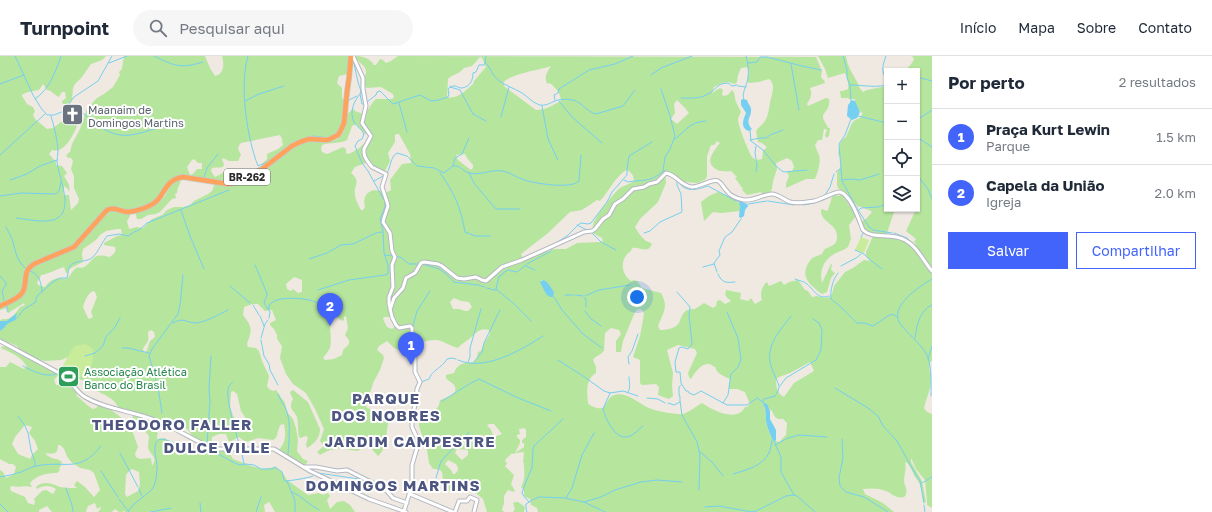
<!DOCTYPE html>
<html lang="pt">
<head>
<meta charset="utf-8">
<style>
	body { margin:0; font-family:"Golos Text",sans-serif; background:#f6f6f7; color:#1f2937 }
	.controls { position:absolute; right:12px; top:12px; display:grid; overflow:hidden; border-radius:0px; box-shadow:0 1px 3px #0004 }
	.controls button { width:36px; height:36px; display:grid; place-items:center; padding:0; border:0; border-bottom:1px solid #e0e1e3; background:#fff; color:#1f2937; font:20px sans-serif }
	.you { position:absolute; left:637px; top:241px; width:14px; height:14px; margin:-10px; border:3px solid #fff; border-radius:50%; background:#1a73e8; box-shadow:0 0 0 6px #1a73e833 }
	.badge { display:grid; place-items:center; width:26px; height:26px; border-radius:50%; background:#4264fb; color:#fff; font-size:13px; font-weight:700 }
	.pin { position:absolute; translate:-50% -33px; filter:drop-shadow(0 1px 2px #0008) }
	.pin::after { content:''; position:absolute; top:21px; width:14px; height:12px; background:inherit; clip-path:polygon(0 0,100% 0,50% 100%) }
	.list { margin:0; padding:0; list-style:none }
	h2 { display:flex; justify-content:space-between; align-items:center; height:52px; margin:0; padding:0 16px; font-size:17px }
	h2 small { font-size:13px; font-weight:400; color:#747a83 }
	.list li { display:grid; grid-template-columns:26px 1fr auto; gap:12px; align-items:center; box-sizing:border-box; height:56px; padding:0 16px; border-top:1px solid #e0e1e3 }
	.list b { display:block; font-size:15px; white-space:nowrap }
	.list p { margin:0; font-size:13px; white-space:nowrap; color:#747a83 }
	.list em { font-size:13px; font-style:normal; color:#747a83 }
	.actions { display:flex; gap:8px; padding:12px 16px }
	.actions a { flex:1; padding:9px 0; border:1px solid #4264fb; border-radius:0px; text-align:center; font-size:14px; color:#4264fb }
	.actions .main { background:#4264fb; color:#fff }
	.icon { flex:none; width:22px; height:22px; fill:none; stroke:currentColor; stroke-width:2; stroke-linecap:round; stroke-linejoin:round }
	.map { position:relative; flex:none; width:932px; height:456px; overflow:hidden }
	header { display:flex; align-items:center; gap:24px; box-sizing:border-box; height:56px; padding:0 20px; background:#fff; border-bottom:1px solid #e0e1e3 }
	header strong { font-size:19px }
	nav { display:flex; gap:22px; margin-inline-start:auto; font-size:14px }
	.search { width:280px; height:36px; background:#f6f6f7; display:flex; align-items:center; gap:10px; box-sizing:border-box; padding:0 14px; border-radius:22px; color:#747a83; font-size:15px }
	main { display:flex }
	aside { flex:1; background:#fff }
	.map>svg:first-child { display:block }
	.green { fill:#b6e59e; fill-rule:evenodd }
	.pitch { fill:#c9ec9a }
	.water { fill:#75cff0 }
	.lines { fill:none; stroke-linecap:round; stroke-linejoin:round }
	.stream { stroke:#75cff0; stroke-width:1 }
	.secondary-casing { stroke:#b4b7c1; stroke-width:5 }
	.highway-casing { stroke:#c9c9c9; stroke-width:6 }
	.secondary { stroke:#fff; stroke-width:3 }
	.highway { stroke:#ffa35c; stroke-width:4.5 }
	.labels { text-anchor:middle; dominant-baseline:central; stroke-width:4; stroke-linejoin:round; paint-order:stroke }
	.shield { fill:#fff; stroke:#6d6d6d; stroke-width:1 }
	.shield-label { font-size:10px; font-weight:bold; fill:#2e2e2e }
	.worship-label { font-size:11px; fill:#5b616d; stroke:#fff; text-anchor:start }
	.leisure-label { font-size:11px; fill:#27864d; stroke:#fff; text-anchor:start }
	.district-label { font-size:15px; font-weight:bold; letter-spacing:1px; fill:#4d5680; stroke:#fff }
</style>
</head>
<body>
<header>
<strong>Turnpoint</strong>
<div class="search"><svg class="icon" aria-label="search" viewBox="0 0 24 24"><circle cx="10" cy="10" r="6"/><path d="M15 15l6 6"/></svg>Pesquisar aqui</div>
<nav><a>Início</a><a>Mapa</a><a>Sobre</a><a>Contato</a></nav>
</header>
<main>
<div class="map">
<svg width="932" height="456" viewBox="0 0 932 456">
	<rect width="100%" height="100%" fill="#efe9e1"/>
	<path class="green" d="M 0,0 L 106,0 L 102,4 L 91,8 L 82,21 L 75,28 L 73,32 L 72,44 C 70,47 66,50 62,47 L 62,45 L 66,42 L 65,36 L 62,36 L 59,41 C 54,39 53,35 47,34 L 43,28 L 39,34 L 28,36 L 23,38 L 22,40 L 27,48 L 33,51 L 35,55 L 33,59 L 35,63 L 47,73 L 53,72 L 65,63 L 67,65 L 78,60 L 80,61 C 77,72 66,99 52,94 L 49,98 L 56,106 L 56,109 L 62,110 L 67,117 L 64,120 C 67,125 71,130 69,136 L 68,133 L 64,130 L 64,136 L 63,138 L 64,139 L 69,139 L 71,154 L 78,147 L 79,143 L 74,132 L 74,120 L 71,113 L 73,105 L 71,102 L 68,102 L 66,99 L 70,96 L 72,88 L 80,73 L 87,53 L 97,42 L 104,38 L 113,31 L 120,19 L 119,16 L 122,13 L 124,0 L 205,0 L 210,12 L 215,20 C 225,17 224,8 222,0 L 350,0 L 348,18 L 339,20 L 337,27 L 342,32 L 342,43 L 346,41 L 343,69 L 332,82 L 303,84 L 262,112 L 262,108 L 267,103 L 267,98 L 278,93 L 283,89 L 282,83 L 280,79 L 241,87 C 236,92 239,94 241,99 L 238,105 L 229,105 L 223,102 L 222,104 L 224,108 L 223,111 C 219,112 215,111 212,112 L 211,115 L 215,121 L 227,115 L 230,123 L 238,120 L 237,117 L 245,114 L 247,115 L 247,121 L 234,127 L 176,122 L 157,146 L 133,155 L 111,152 L 73,190 L 33,208 L 24,226 L 21,238 L 0,249 ZM 194,103 L 198,107 L 202,107 L 202,113 L 197,113 L 193,118 L 190,119 L 187,111 L 192,104 Z
		M 355,0 C 363,0 370,2 374,9 L 376,9 L 380,3 L 383,4 L 386,7 L 391,5 L 398,0 L 816,1 L 822,15 L 821,20 L 822,23 L 824,24 L 825,27 L 810,32 C 813,40 810,42 807,48 L 808,50 L 826,42 L 829,43 C 831,54 822,56 823,62 C 824,65 827,69 828,72 L 830,72 L 829,80 L 826,82 L 825,79 L 827,74 L 825,73 L 824,73 L 822,84 L 818,84 L 815,89 C 816,93 818,96 819,99 C 821,106 818,116 815,123 L 806,123 L 786,132 L 786,128 L 789,120 L 787,116 L 792,115 L 794,111 L 792,105 L 787,102 L 776,107 L 777,113 L 773,125 L 772,133 L 769,138 L 762,140 L 761,136 L 747,139 L 742,134 L 743,133 L 735,122 L 737,121 L 731,115 C 727,116 724,115 720,115 C 703,108 712,98 719,88 L 720,87 L 717,85 L 714,89 L 711,89 L 707,100 L 707,120 L 706,123 L 698,127 L 684,126 L 681,128 L 671,119 L 665,118 L 666,127 L 658,146 L 640,163 L 635,171 C 637,175 642,182 646,185 C 648,186 650,186 652,188 C 647,199 640,190 632,192 L 631,195 C 620,202 620,217 631,225 L 634,224 L 637,225 L 642,232 L 661,237 C 669,251 663,257 658,270 L 660,274 C 666,274 675,273 679,267 C 683,258 683,253 695,253 L 704,247 L 713,252 L 716,250 L 717,245 L 720,244 L 725,248 L 731,245 C 727,241 724,241 726,234 L 741,237 L 740,243 L 748,245 L 751,242 L 755,248 L 762,244 C 760,238 761,231 767,226 L 769,230 L 781,225 L 784,229 L 789,226 L 798,224 L 805,234 L 808,235 L 812,241 L 817,240 L 825,242 L 830,241 L 832,238 L 834,230 L 845,216 L 853,212 L 864,204 L 870,205 L 866,200 L 866,196 L 873,180 L 866,177 L 860,166 L 866,163 L 872,156 L 871,155 L 859,150 L 858,151 L 855,147 L 852,147 L 846,137 L 838,132 L 837,129 L 837,117 L 841,110 L 841,104 L 838,97 L 840,88 L 842,84 L 846,81 L 852,67 L 855,64 L 860,62 L 863,57 C 859,56 854,47 855,43 L 849,43 L 848,42 L 841,42 L 840,35 L 843,35 L 848,33 C 849,27 847,22 845,17 L 828,22 L 825,13 L 818,0 L 846,0 C 848,11 851,15 856,24 C 859,29 859,32 863,36 L 867,34 L 887,30 L 887,153 L 895,153 L 886,180 L 904,185 L 913,191 L 916,188 L 914,186 L 916,183 L 906,175 L 917,151 L 917,15 L 901,15 C 907,14 912,8 914,3 L 912,0 L 932,0 L 932,305 L 930,306 C 928,313 931,319 931,326 C 930,335 926,343 924,352 L 927,356 L 932,358 L 932,452 L 927,449 L 927,446 L 925,424 L 916,413 L 911,402 L 911,406 L 922,425 L 926,446 L 923,446 C 922,439 922,431 918,425 C 917,423 915,421 914,419 C 912,414 910,410 906,406 L 905,407 C 907,413 904,418 904,425 C 904,429 908,433 906,438 C 906,439 905,440 904,441 C 896,443 893,438 886,435 C 880,432 870,432 863,433 L 865,438 L 883,447 L 894,456 L 538,456 L 537,452 L 531,449 L 530,443 L 524,440 L 524,434 L 521,431 C 526,421 524,417 524,407 L 523,406 L 524,397 L 523,396 L 511,398 L 505,404 L 507,408 L 505,410 L 514,419 L 511,428 L 515,435 L 514,436 L 508,434 L 504,440 L 504,447 L 502,454 L 504,456 L 487,456 L 483,443 L 472,434 L 469,435 L 460,433 L 455,435 L 444,434 C 441,429 445,417 440,414 C 438,413 435,413 433,413 L 429,407 L 427,394 L 419,370 L 419,366 L 422,362 L 431,357 L 432,355 C 439,352 439,350 440,344 C 446,342 460,338 454,329 C 452,326 448,325 446,322 L 446,319 L 454,317 C 462,298 476,316 478,296 L 481,295 L 483,289 L 490,278 L 489,274 C 479,271 476,278 469,283 C 465,286 461,288 458,292 C 450,290 444,285 437,284 C 427,283 409,290 401,295 L 394,292 L 387,285 L 379,290 L 377,294 L 383,299 L 384,302 L 380,314 L 373,327 L 366,351 L 389,364 C 385,376 389,391 378,400 L 369,390 L 366,389 L 358,395 C 342,393 335,390 320,399 L 317,396 L 324,390 L 320,385 L 324,373 L 315,353 L 306,337 L 293,328 L 286,318 L 280,302 L 282,290 L 277,283 L 277,279 L 274,273 L 270,269 L 270,267 L 276,264 L 272,254 L 265,255 L 258,248 L 252,248 L 244,251 L 243,259 C 253,272 252,273 247,288 L 248,291 L 256,292 L 259,295 L 262,305 L 269,320 L 267,330 L 269,333 L 273,335 L 276,334 L 285,347 L 287,356 L 293,363 L 296,372 L 298,384 L 297,395 L 303,403 L 308,405 L 304,411 L 279,394 C 286,386 286,378 284,368 L 280,369 L 276,382 L 273,384 L 258,382 L 246,386 L 239,381 L 235,383 L 230,386 L 229,386 L 226,378 L 219,378 L 212,381 L 211,390 L 192,380 L 189,375 L 184,370 L 176,367 L 166,361 L 164,366 L 163,366 L 119,353 C 115,342 104,339 95,334 L 97,331 C 91,323 81,327 75,320 L 75,295 L 68,301 L 61,304 L 45,305 L 37,303 L 21,295 L 17,290 L 0,283 L 0,265 L 2,263 C 10,265 16,257 20,251 L 25,249 L 24,247 L 8,257 L 7,252 L 0,254 L 0,252 L 20,242 L 27,218 L 32,211 L 68,196 L 102,160 L 111,154 L 130,157 L 130,160 L 127,165 L 129,173 L 137,171 L 143,172 L 152,163 L 162,159 L 167,154 L 174,151 L 183,151 L 190,149 L 194,145 L 208,138 L 212,135 L 215,127 C 221,128 228,129 234,129 C 255,127 283,95 305,86 C 316,82 329,89 339,82 C 347,76 343,66 347,59 C 348,57 352,54 354,53 L 355,55 L 363,58 C 368,56 371,47 376,43 L 392,43 L 394,41 L 393,38 L 381,31 L 367,32 L 365,30 L 364,22 C 371,10 358,8 355,0 ZM 480,1 L 482,2 L 486,11 L 474,25 L 473,28 C 467,34 456,44 447,41 L 448,23 L 450,21 L 460,16 L 464,12 L 472,10 ZM 551,10 C 547,16 544,20 547,28 L 549,27 C 555,30 561,38 561,45 C 553,49 546,54 536,54 L 505,31 L 503,27 C 509,18 540,14 551,10 ZM 747,11 L 749,15 L 747,25 L 749,27 L 759,26 L 769,23 C 777,29 771,39 770,47 C 769,53 768,60 765,65 C 762,69 759,71 756,75 L 758,86 L 762,87 L 767,91 L 763,95 L 762,103 C 759,104 756,104 753,102 C 750,100 738,69 738,64 C 738,61 740,58 741,56 C 739,53 738,49 736,46 C 734,41 736,38 732,34 L 728,39 L 723,40 L 722,38 L 723,34 L 720,32 L 712,37 L 714,31 L 722,27 L 728,26 L 735,28 L 737,26 L 738,19 L 741,12 ZM 677,44 L 685,52 L 689,57 L 677,68 L 671,63 L 675,57 L 674,48 ZM 356,68 L 364,77 L 365,78 L 368,76 L 370,82 C 362,89 359,94 348,98 L 346,97 L 346,93 L 343,91 L 327,98 L 322,96 L 321,93 L 322,89 C 330,86 340,88 347,84 L 352,70 ZM 396,78 L 399,78 L 410,98 L 411,107 L 402,108 L 390,124 L 391,134 L 385,137 C 373,130 361,137 365,151 L 363,154 L 361,154 C 358,149 355,143 355,138 C 353,129 362,126 351,117 L 355,111 L 368,106 C 370,112 374,115 380,117 L 385,115 L 390,105 L 388,97 L 395,86 L 395,79 ZM 465,98 L 467,102 L 473,109 L 473,112 L 471,114 L 458,104 L 456,99 ZM 626,114 C 631,115 634,120 634,125 C 630,128 625,129 620,132 C 614,137 600,155 596,162 C 593,166 592,172 593,177 L 602,182 L 603,185 L 601,186 L 577,187 L 566,193 L 553,193 L 551,195 L 544,196 L 524,204 L 521,198 L 548,177 L 570,156 L 582,154 L 597,144 L 600,145 C 609,135 615,121 626,114 ZM 117,173 L 121,173 L 122,179 L 117,180 L 104,187 L 104,189 L 115,191 C 117,196 113,199 109,201 C 92,196 95,204 84,211 C 80,213 78,210 75,213 C 71,216 71,220 66,223 C 56,221 51,223 45,231 L 38,229 L 37,226 L 40,222 L 41,219 C 49,218 56,213 64,211 L 66,217 L 68,217 L 69,213 L 83,206 L 82,198 L 83,193 L 96,184 L 100,179 L 106,175 ZM 294,221 L 302,224 L 302,236 L 298,237 L 293,233 L 291,235 L 287,233 L 286,228 ZM 541,224 L 543,224 L 549,229 L 551,234 L 553,235 L 546,238 ZM 93,235 L 95,236 L 97,241 L 91,256 L 93,261 L 89,263 L 88,262 L 83,251 C 85,245 87,238 93,235 ZM 454,242 L 461,245 L 469,246 L 472,251 L 468,255 L 465,255 L 459,253 L 453,253 L 450,246 ZM 640,253 L 643,255 L 644,258 L 640,280 L 633,301 L 640,304 L 640,327 L 642,329 L 656,328 L 659,331 L 658,339 L 669,343 L 673,340 L 672,330 L 673,317 L 667,294 L 678,289 L 695,293 L 697,297 L 688,317 L 689,321 L 691,323 C 695,316 704,303 713,310 C 718,313 714,310 717,315 C 720,319 726,321 730,323 L 729,333 L 737,333 L 745,336 L 750,348 L 747,351 L 745,351 C 737,367 712,354 702,347 C 696,350 690,356 683,358 C 678,359 654,355 649,352 C 639,348 625,333 612,340 C 608,343 606,348 603,352 C 599,353 590,351 588,347 C 587,336 585,324 596,317 L 596,311 L 593,304 C 595,300 601,299 604,295 L 605,277 L 611,272 L 619,274 L 621,278 L 616,285 L 616,296 L 621,296 L 623,285 L 635,256 L 637,254 ZM 333,260 L 337,261 L 342,265 L 344,264 L 344,261 L 346,260 L 348,272 L 345,279 L 349,284 L 349,288 L 343,294 L 342,299 L 334,303 L 325,304 L 323,302 C 325,299 328,296 330,292 C 333,282 327,268 333,260 ZM 384,261 L 391,261 L 395,270 L 392,273 L 387,271 L 383,263 ZM 151,274 L 154,276 L 155,281 L 150,285 L 147,294 L 144,297 L 143,293 C 148,284 149,287 148,276 ZM 810,306 L 814,315 L 794,327 L 784,341 C 777,337 776,331 776,323 L 779,321 L 790,317 ZM 231,336 L 233,335 L 237,338 L 241,355 L 247,364 L 243,373 L 240,375 L 238,374 L 239,366 L 233,360 L 230,350 ZM 763,348 L 772,355 L 775,361 L 778,363 L 783,363 L 787,367 L 786,379 L 779,386 L 773,384 C 770,379 767,371 766,365 C 765,359 767,354 763,348 ZM 489,368 L 494,368 L 502,378 L 494,381 L 490,372 L 487,370 ZM 524,372 L 526,374 L 526,381 L 522,384 L 522,387 L 524,387 L 524,391 L 515,397 L 520,387 L 520,384 L 517,381 L 517,379 L 520,378 L 519,373 ZM 457,393 L 468,394 L 468,399 L 462,404 L 455,397 ZM 448,404 L 456,408 L 458,412 L 458,414 L 455,418 L 453,418 L 451,414 L 445,408 Z
		M 181,122 C 181,128 177,131 177,137 L 175,138 L 176,142 L 172,143 L 160,156 L 156,158 L 148,159 L 141,163 L 137,163 L 135,156 L 151,152 L 158,147 L 165,140 L 171,128 Z
		M 718,136 C 722,137 738,145 740,148 C 741,151 740,152 740,155 L 721,157 L 713,156 L 704,165 L 701,146 L 709,140 Z
		M 835,139 L 838,140 L 841,139 L 843,140 L 856,160 L 849,169 L 851,183 L 848,191 C 844,194 840,195 836,197 C 824,203 819,214 822,227 L 831,208 L 832,208 L 831,214 L 835,217 L 831,222 L 827,236 L 822,238 C 818,236 816,233 812,230 C 802,220 804,212 812,202 L 822,198 C 822,197 824,194 825,193 C 830,190 836,190 837,183 C 839,167 820,167 821,154 L 823,153 L 826,155 L 828,154 L 832,141 Z
		M 7,290 L 59,318 L 54,324 L 56,329 L 65,329 L 70,330 L 76,336 L 77,340 L 87,349 L 93,353 L 96,352 L 100,348 L 104,349 L 118,359 L 126,366 L 132,374 L 138,391 L 135,398 L 136,401 L 140,403 L 151,402 L 152,410 C 159,400 149,399 148,391 C 148,387 149,383 149,380 L 141,370 L 132,365 L 133,359 L 156,365 L 157,367 L 151,367 L 149,370 L 158,377 L 157,381 L 157,383 L 165,382 L 167,384 L 166,386 C 171,395 185,402 193,393 L 200,395 L 208,393 L 228,394 L 233,403 L 251,410 L 262,413 L 276,411 L 282,416 L 287,424 L 308,439 L 319,437 L 323,439 L 328,437 L 330,440 L 327,444 L 330,453 L 337,446 L 344,445 L 350,449 L 355,456 L 275,456 L 270,447 L 269,446 L 264,449 L 265,456 L 125,456 L 124,455 L 122,456 L 119,456 L 115,453 L 112,456 L 98,456 L 101,452 L 100,451 L 97,453 L 95,447 L 88,450 L 86,456 L 52,456 L 47,450 L 39,454 L 39,456 L 0,456 L 0,414 L 3,416 L 6,422 L 14,418 L 16,411 L 13,408 L 9,408 L 0,403 L 0,311 L 6,311 L 10,306 L 24,313 L 27,311 C 21,300 11,297 1,292 L 1,291 ZM 25,369 L 32,371 L 29,377 L 35,385 L 38,393 L 32,399 L 30,403 L 18,398 L 12,388 L 15,381 ZM 58,389 L 60,389 C 67,394 64,397 69,403 C 71,407 77,409 80,412 L 90,414 L 94,417 L 100,434 L 94,441 L 85,431 L 77,425 L 74,429 L 77,432 C 73,432 63,432 60,431 C 52,428 44,424 36,431 L 37,433 C 43,429 50,429 56,433 L 53,438 L 46,434 L 42,435 L 34,443 L 35,446 L 34,449 L 28,447 L 25,441 L 11,435 L 10,432 L 11,430 C 20,432 24,429 32,431 L 30,427 C 37,419 47,417 57,417 L 60,414 L 59,412 L 61,410 L 62,406 C 56,401 52,405 45,397 C 53,398 58,399 58,389 ZM 132,413 L 139,416 L 140,428 L 138,435 L 127,441 L 125,438 L 126,419 L 129,415 Z
		M 293,334 L 308,346 L 320,373 C 320,382 314,388 307,392 L 306,389 L 308,381 L 305,380 L 301,382 L 299,381 C 298,377 298,364 297,361 C 293,353 288,353 293,343 L 290,337 L 291,335 Z
		M 515,446 L 518,446 L 525,451 L 524,456 L 513,456 L 515,453 L 513,447 Z"/>
	<path class="pitch" d="M 861,181 L 869,184 L 864,197 L 855,194 Z
		M 86,288 L 93,293 C 93,308 93,315 78,322 C 73,318 66,318 60,315 L 71,295 L 75,290 Z"/>
	<path class="water" d="M 743,43 L 747,44 C 748,48 751,50 751,53 C 752,62 744,64 752,73 L 749,75 C 740,72 743,64 746,57 L 741,49 L 741,44 Z
		M 852,44 L 855,45 L 860,56 L 857,62 L 852,64 L 847,60 L 848,49 Z
		M 740,145 L 747,148 L 748,150 L 745,154 L 744,160 L 741,162 L 739,161 L 740,150 L 739,147 Z
		M 543,224 C 548,225 551,232 554,236 L 553,241 L 550,241 L 546,238 L 540,226 Z
		M 17,257 L 15,264 L 7,268 L 4,272 L 0,275 L 0,265 L 7,265 Z
		M 765,347 L 767,348 L 770,355 L 770,363 L 776,374 L 776,385 L 773,384 C 770,379 767,370 766,365 C 765,358 767,354 763,348 Z"/>
	<g class="lines">
		<path class="stream" d="M 15,0 L 33,39 L 41,52 L 47,59 L 54,59 L 64,55 L 74,41 L 98,25 L 112,0
			M 154,0 C 175,10 180,13 203,6
			M 248,0 C 239,29 247,82 258,110 L 269,105
			M 486,0 L 485,7 C 490,10 491,17 496,22 C 503,29 514,32 522,37 C 528,41 533,47 540,49 C 546,50 550,47 555,45 C 559,43 568,43 573,44 C 583,47 587,56 596,58 L 623,50 L 635,34
			M 843,0 L 847,14 L 847,22 L 850,29 L 851,46
			M 886,0 C 883,9 880,15 887,23
			M 353,4 C 356,14 357,26 361,35 L 360,38 L 362,48 L 364,48
			M 109,7 L 127,0
			M 748,7 L 757,6 L 760,1 L 767,1 L 802,10 L 821,14
			M 791,8 L 799,54
			M 651,19 L 661,12 L 692,0
			M 917,21 L 932,25
			M 0,28 L 24,19
			M 850,29 C 863,29 874,32 887,29
			M 738,30 L 746,31
			M 450,31 C 456,28 457,32 462,32 C 470,31 473,24 473,17 L 476,16 L 479,9 L 484,9 L 485,7
			M 450,31 L 457,33 L 460,34 L 473,58 L 486,65
			M 661,33 L 670,60 L 675,80 L 670,93 L 665,101 L 663,115
			M 681,42 C 688,42 699,43 706,39 C 716,35 716,27 728,27 L 732,30 L 737,29
			M 35,43 C 49,34 56,15 61,0
			M 349,44 L 357,40
			M 555,44 L 554,39 L 558,37 L 559,33 L 589,14 L 615,8 L 633,0
			M 744,44 C 741,37 747,30 748,22 C 749,15 748,7 746,0
			M 245,45 L 259,38 L 284,30
			M 559,45 L 572,61 L 602,87
			M 367,46 L 376,39 L 377,36 L 380,35 L 393,48 L 420,39 L 431,45 L 439,44 L 448,41 L 449,38 L 448,33 L 450,31
			M 399,47 L 407,76
			M 542,50 L 548,83 L 558,104
			M 80,54 C 90,65 106,77 120,79 C 133,81 149,74 161,71
			M 858,60 L 887,67
			M 501,61 L 509,31
			M 851,63 L 845,79 L 839,88 L 842,125 L 858,154 L 869,171 L 873,174 L 892,177
			M 917,64 L 932,54
			M 750,74 L 751,85 L 763,94 L 776,110 L 782,115 L 784,116 L 807,114
			M 309,81 L 314,80 L 328,82
			M 917,81 L 932,91
			M 675,83 C 687,74 689,66 706,65
			M 750,84 L 760,82 L 766,82 L 770,79 L 783,74
			M 756,90 L 755,97 L 756,103
			M 0,99 L 45,58
			M 917,102 L 920,83
			M 756,105 L 757,109 L 756,116
			M 453,110 C 461,109 462,115 469,117 C 480,120 491,113 502,115 C 510,116 517,122 525,124 C 536,128 572,133 579,125 L 581,99
			M 664,115 L 669,116 L 675,120
			M 836,116 L 840,113
			M 387,117 C 391,111 390,101 397,97 L 407,100 L 417,110 L 434,112 L 444,117 L 453,110 L 455,102 L 462,98 L 469,82
			M 440,117 C 454,136 461,152 465,176 L 475,180 L 490,180
			M 469,117 L 474,127 L 495,152 L 497,153 L 520,153
			M 917,119 L 928,133 L 932,143
			M 204,121 L 207,112 L 218,98
			M 10,124 L 27,118 L 40,110 L 57,104
			M 624,124 L 628,126 C 643,123 651,127 663,115
			M 842,124 L 851,123 L 860,124 L 879,118
			M 374,125 L 385,119
			M 680,128 C 688,137 698,133 708,130 L 734,144 L 740,146
			M 825,139 L 830,131 L 834,118
			M 0,140 L 21,137 L 56,138 L 59,135 L 61,126
			M 768,145 L 794,149
			M 748,148 L 767,145
			M 804,149 L 814,147
			M 181,154 L 190,180 L 204,213
			M 859,154 L 861,152 L 878,151 L 887,148
			M 16,162 C 27,163 50,169 59,161 C 73,150 58,120 57,105 C 57,102 58,99 58,96 C 58,86 54,70 51,60
			M 577,169 L 589,175
			M 6,171 C 8,176 12,181 13,186 C 16,197 17,205 26,213
			M 591,176 L 601,186 L 616,194
			M 644,177 L 650,175 L 660,166 L 682,156 L 681,138 L 677,129 L 677,125
			M 894,177 L 907,182 L 913,188
			M 861,181 L 864,176
			M 556,187 L 567,180 L 578,169 L 581,167 L 588,168 L 591,167 L 607,146 L 612,136 L 627,119 L 627,113 L 629,100 L 652,86
			M 918,193 L 929,209
			M 855,194 L 864,198 L 869,203 L 882,213
			M 385,199 L 393,200
			M 396,200 L 402,202 L 409,208 L 418,208
			M 309,203 L 327,197 L 341,189 L 353,188 L 376,177 L 382,176
			M 422,208 L 439,213 L 446,218 L 454,226 L 478,229 L 485,231
			M 527,208 L 551,195 L 551,193
			M 255,209 L 266,235 L 267,239 L 264,247 L 270,256 L 269,262
			M 526,210 L 535,214
			M 841,210 L 856,202 L 861,198
			M 703,211 L 714,208
			M 30,215 C 40,218 41,227 42,236
			M 717,216 L 714,207 L 720,199 L 719,195 L 725,181 L 732,176 L 741,163
			M 838,217 C 833,223 830,234 831,243 L 841,251 L 857,267 L 864,267 L 873,270 L 888,260 L 893,258 L 897,261
			M 718,218 C 722,227 726,227 735,226
			M 0,220 L 6,227 L 6,229 L 2,235 L 4,244
			M 795,223 C 799,225 804,225 807,228 C 815,235 818,244 829,240
			M 230,230 L 250,247
			M 487,232 L 494,234 L 496,234
			M 496,233 L 499,220 L 502,219 L 503,217 L 508,214 L 517,216 L 526,209
			M 496,233 L 513,247 L 531,265
			M 318,234 L 349,224 L 385,219 L 388,218 L 388,209 L 384,197 L 383,175 L 380,163 L 385,151 L 385,146 L 368,115 L 362,107 L 355,90 L 358,85 L 362,83 L 364,78 C 362,73 356,70 354,66 C 349,56 354,45 360,38
			M 677,236 L 690,251 L 689,259 L 692,288 L 688,293 L 682,291 L 679,292 L 675,306 L 676,316 L 680,316 L 681,327 L 686,335 L 688,335 L 689,337 L 694,339 L 701,335 L 727,349 L 747,349 L 757,342 L 764,347
			M 565,239 L 573,239
			M 575,239 L 583,240
			M 585,240 L 599,234 L 630,229
			M 554,241 L 562,254 L 583,278 L 602,292
			M 584,242 L 586,243 L 586,251
			M 253,249 L 259,259
			M 7,250 L 7,254 L 8,256
			M 269,253 L 269,249 C 272,247 275,244 277,244 C 286,241 307,242 316,246
			M 585,255 L 590,262 L 601,270
			M 260,260 L 264,270
			M 14,264 L 17,262 L 23,254 L 36,246 L 36,242 L 38,239 L 53,226 L 60,222 L 67,222 C 68,218 68,213 70,210 C 76,203 87,207 93,201 C 98,196 103,185 107,180 L 119,178 L 128,180 L 134,176 L 139,174 L 147,167 L 229,134
			M 173,267 C 184,261 184,266 195,267 C 204,267 220,258 228,254
			M 413,270 L 417,255 L 430,235
			M 261,282 L 265,268 L 268,264
			M 915,282 C 917,269 919,255 932,249
			M 261,284 L 264,300 L 269,308 L 270,314 L 278,329
			M 122,292 L 128,292 L 149,297
			M 409,294 L 407,287 L 409,276
			M 85,300 L 95,297 L 103,290 L 106,281 L 115,271 L 120,262
			M 928,303 L 932,290
			M 458,304 C 485,316 521,294 543,280
			M 558,304 L 583,320 L 604,335 L 610,337 L 623,335 L 638,340
			M 468,306 L 470,301 L 470,292 L 481,253
			M 474,306 L 482,296 L 484,287 L 500,254
			M 629,308 L 628,301 L 632,295 L 638,278
			M 23,310 C 32,315 46,322 56,318
			M 233,326 C 233,326 229,330 229,330 C 224,340 237,380 240,391
			M 421,326 L 429,323 C 432,314 442,312 447,303 L 452,302 L 456,303
			M 681,329 L 679,331 L 679,338 L 680,341 L 680,345 L 682,359 L 697,386 L 700,399 L 699,434
			M 779,330 C 777,323 773,317 771,310 C 765,289 780,275 791,260
			M 835,332 L 868,352 L 878,360 L 883,370 L 897,385 L 916,419 L 920,425 L 924,447
			M 628,336 C 631,331 629,326 629,321
			M 610,337 L 603,353 C 606,364 616,386 630,380 C 635,378 639,373 643,370
			M 278,338 C 280,345 285,349 287,356 C 291,369 289,384 288,398
			M 931,340 C 931,328 932,308 926,297 C 919,286 909,279 901,269 C 887,251 919,231 932,223
			M 647,342 L 658,343 L 665,347
			M 442,345 L 471,327 L 479,323 L 516,341 L 551,355
			M 763,346 L 764,343 L 775,340 L 778,335 L 779,331 L 786,322 L 816,304 L 821,294 L 822,274 L 819,267 L 813,263
			M 668,347 L 674,349 L 680,346
			M 723,347 L 728,339 L 731,318 L 738,311 L 741,304 L 738,282 L 727,256
			M 162,357 L 158,331 L 149,300 L 152,293 L 178,258 L 180,249 L 183,219
			M 18,360 L 25,370 L 28,377 L 31,394 L 35,406 L 35,410
			M 773,383 L 781,401 L 781,416 L 794,439 L 797,440 L 815,456
			M 842,383 L 843,402 L 839,422 L 840,430 L 846,436 L 864,441 L 888,456
			M 207,388 L 210,345 L 209,333 L 211,300
			M 775,389 L 788,382 L 799,379 L 827,381
			M 700,396 L 712,406 L 723,420
			M 120,397 L 138,431
			M 242,398 L 244,408
			M 101,415 L 118,441
			M 318,417 L 359,423
			M 733,418 C 746,414 763,410 769,397 C 771,393 771,388 772,384
			M 0,421 C 7,420 14,418 21,416 C 26,414 31,411 36,410 C 66,404 79,418 101,390
			M 436,422 L 441,405 L 469,376
			M 285,425 C 289,425 309,422 313,420
			M 287,425 L 295,445 L 295,456
			M 922,427 L 932,421
			M 66,432 C 68,440 73,448 73,456
			M 139,433 L 142,440
			M 292,436 C 302,440 309,449 319,454
			M 566,442 L 572,432 L 582,399 L 594,377
			M 119,443 L 128,455
			M 529,446 L 523,439 L 522,437 L 527,423 L 532,412 L 533,393 L 534,390 L 563,363
			M 584,446 L 601,441 L 615,434 L 641,426 L 657,424 L 682,426
			M 200,447 L 201,456
			M 0,448 L 8,456
			M 924,449 L 925,456
			M 705,451 L 719,450 L 752,456 L 756,455 L 786,440 L 794,439
			M 128,456 C 132,446 151,438 154,430 C 156,425 157,417 157,411 C 157,404 153,394 156,387 C 159,379 170,386 175,387 C 177,387 180,387 181,388 C 186,389 190,394 195,396 C 204,399 203,394 209,395 C 220,397 230,406 240,409 L 246,408 L 254,409 L 261,413 L 273,413 L 273,412 L 275,411 L 282,416 L 284,424
			M 151,456 L 171,452
			M 256,456 L 261,441
			M 527,456 L 526,452 L 526,448 L 532,444 L 539,441 L 565,442 L 584,446 L 605,456"/>
		<defs>
			<path id="secondary" d="M 353,0 L 363,22 L 363,33 L 366,50 L 362,67 L 371,80 L 364,93 L 364,97 L 365,101 L 368,106 L 372,111 L 386,118 L 382,131 L 387,146 L 388,150 L 384,162 L 383,166 L 390,177 L 392,195 L 395,201 L 392,209 L 393,231 L 389,241 L 389,248 L 392,261 L 396,269 L 399,272 L 410,270 L 412,272 L 412,288 L 415,302 L 415,316 L 420,326 L 417,333 L 416,344 L 412,362 L 412,371 L 418,384 L 417,392 L 412,409 L 412,429 L 404,455
				M 390,254 L 394,242 L 403,232 L 406,222 L 415,217 L 421,207 L 424,206 L 438,208 L 442,210 L 457,222 L 464,223 L 476,221 L 482,224 L 486,225 L 502,211 L 522,204 L 584,176 L 592,175 L 595,173 L 603,163 L 609,159 L 615,148 L 623,143 L 633,133 L 644,131 L 649,128 L 657,126 L 666,117 C 677,119 681,130 692,131 C 700,131 713,122 718,125 C 722,127 723,131 726,134 C 730,140 738,143 744,144 C 753,145 762,139 771,138 C 777,137 784,144 790,146 C 798,148 807,146 814,145 C 821,144 835,135 840,136 C 851,139 859,164 863,174 C 873,184 891,176 905,184 C 918,191 923,205 932,215
				M 0,285 L 63,319 C 72,325 76,336 85,341 C 107,354 134,355 157,365 C 176,372 193,384 212,392 L 218,393 L 274,393 L 310,415 L 369,443 L 406,456
				M 303,411 L 316,411 L 337,415 L 347,414 L 377,429 L 386,434 L 393,442 L 407,447
				M 410,438 L 453,456
				M 455,456 L 459,445 L 467,445 L 470,441 L 477,444 L 474,456"/>
			<path id="highway" d="M 0,250 C 7,247 18,243 22,237 C 29,227 20,215 36,207 L 74,191 L 107,154 C 115,150 120,156 128,156 C 135,155 143,153 149,150 C 166,143 162,124 183,121 L 228,128 L 234,127 L 262,113 L 292,90 L 300,86 L 309,83 L 328,84 L 338,79 L 340,76 L 344,67 L 347,36 L 349,22 L 351,0"/>
		</defs>
		<use href="#secondary" class="secondary-casing"/>
		<use href="#highway" class="highway-casing"/>
		<use href="#secondary" class="secondary"/>
		<use href="#highway" class="highway"/>
	</g>
	<defs>
		<symbol id="church-square" viewBox="-11 -11 22 22"><rect x="-9" y="-9" width="18" height="18" rx="4" fill="#6b7280" stroke="#fff"/><path d="M-1.2-6h2.4v3.5h3.3v2.4h-3.3V6h-2.4V-.1h-3.3v-2.4h3.3Z" fill="#fff"/></symbol>
		<symbol id="stadium-square" viewBox="-11 -11 22 22"><rect x="-9" y="-9" width="18" height="18" rx="4" fill="#2e9e5b" stroke="#fff"/><path d="M0-5a6.5 5 0 1 0 0 10a6.5 5 0 1 0 0-10ZM-3.5-1.8h7v3.6h-7Z" fill="#fff"/></symbol>
	</defs>
	<g fill-rule="evenodd">
		<use href="#church-square" x="60" y="46" width="25" height="25"/>
		<use href="#stadium-square" x="56" y="308" width="25" height="25"/>
	</g>
	<g class="labels">
		<rect class="shield" x="224" y="113" width="46" height="16" rx="3"/>
		<g class="shield-label">
			<text x="247" y="121">BR-262</text>
		</g>
		<g class="worship-label">
			<text x="88" y="53">Maanaim de<tspan x="88" dy="13">Domingos Martins</tspan></text>
		</g>
		<g class="leisure-label">
			<text x="84" y="315">Associação Atlética<tspan x="84" dy="13">Banco do Brasil</tspan></text>
		</g>
		<g class="district-label">
			<text x="386" y="342">PARQUE<tspan x="386" dy="17">DOS NOBRES</tspan></text>
			<text x="172" y="368">THEODORO FALLER</text>
			<text x="410" y="385">JARDIM CAMPESTRE</text>
			<text x="217" y="391">DULCE VILLE</text>
			<text x="393" y="429">DOMINGOS MARTINS</text>
		</g>
	</g>
</svg>
<div class="controls">
<button>+</button>
<button>−</button>
<button><svg class="icon" aria-label="locate" viewBox="0 0 24 24"><circle cx="12" cy="12" r="6"/><path d="M12 2v4M12 18v4M2 12h4M18 12h4"/></svg></button>
<button><svg class="icon" aria-label="layers" viewBox="0 0 24 24"><path d="M12 4l9 5-9 5-9-5zM3 14l9 5 9-5"/></svg></button>
</div>
<div class="you"></div>
<div class="pin badge" style="left:411px;top:309px">1</div>
<div class="pin badge" style="left:330px;top:270px">2</div>
</div>
<aside>
<h2>Por perto<small>2 resultados</small></h2>
<ul class="list">
<li><span class="badge">1</span><div><b>Praça Kurt Lewin</b><p>Parque</p></div><em>1.5 km</em></li>
<li><span class="badge">2</span><div><b>Capela da União</b><p>Igreja</p></div><em>2.0 km</em></li>
</ul>
<div class="actions"><a class="main">Salvar</a><a>Compartilhar</a></div>
</aside>
</main>
</body>
</html>
